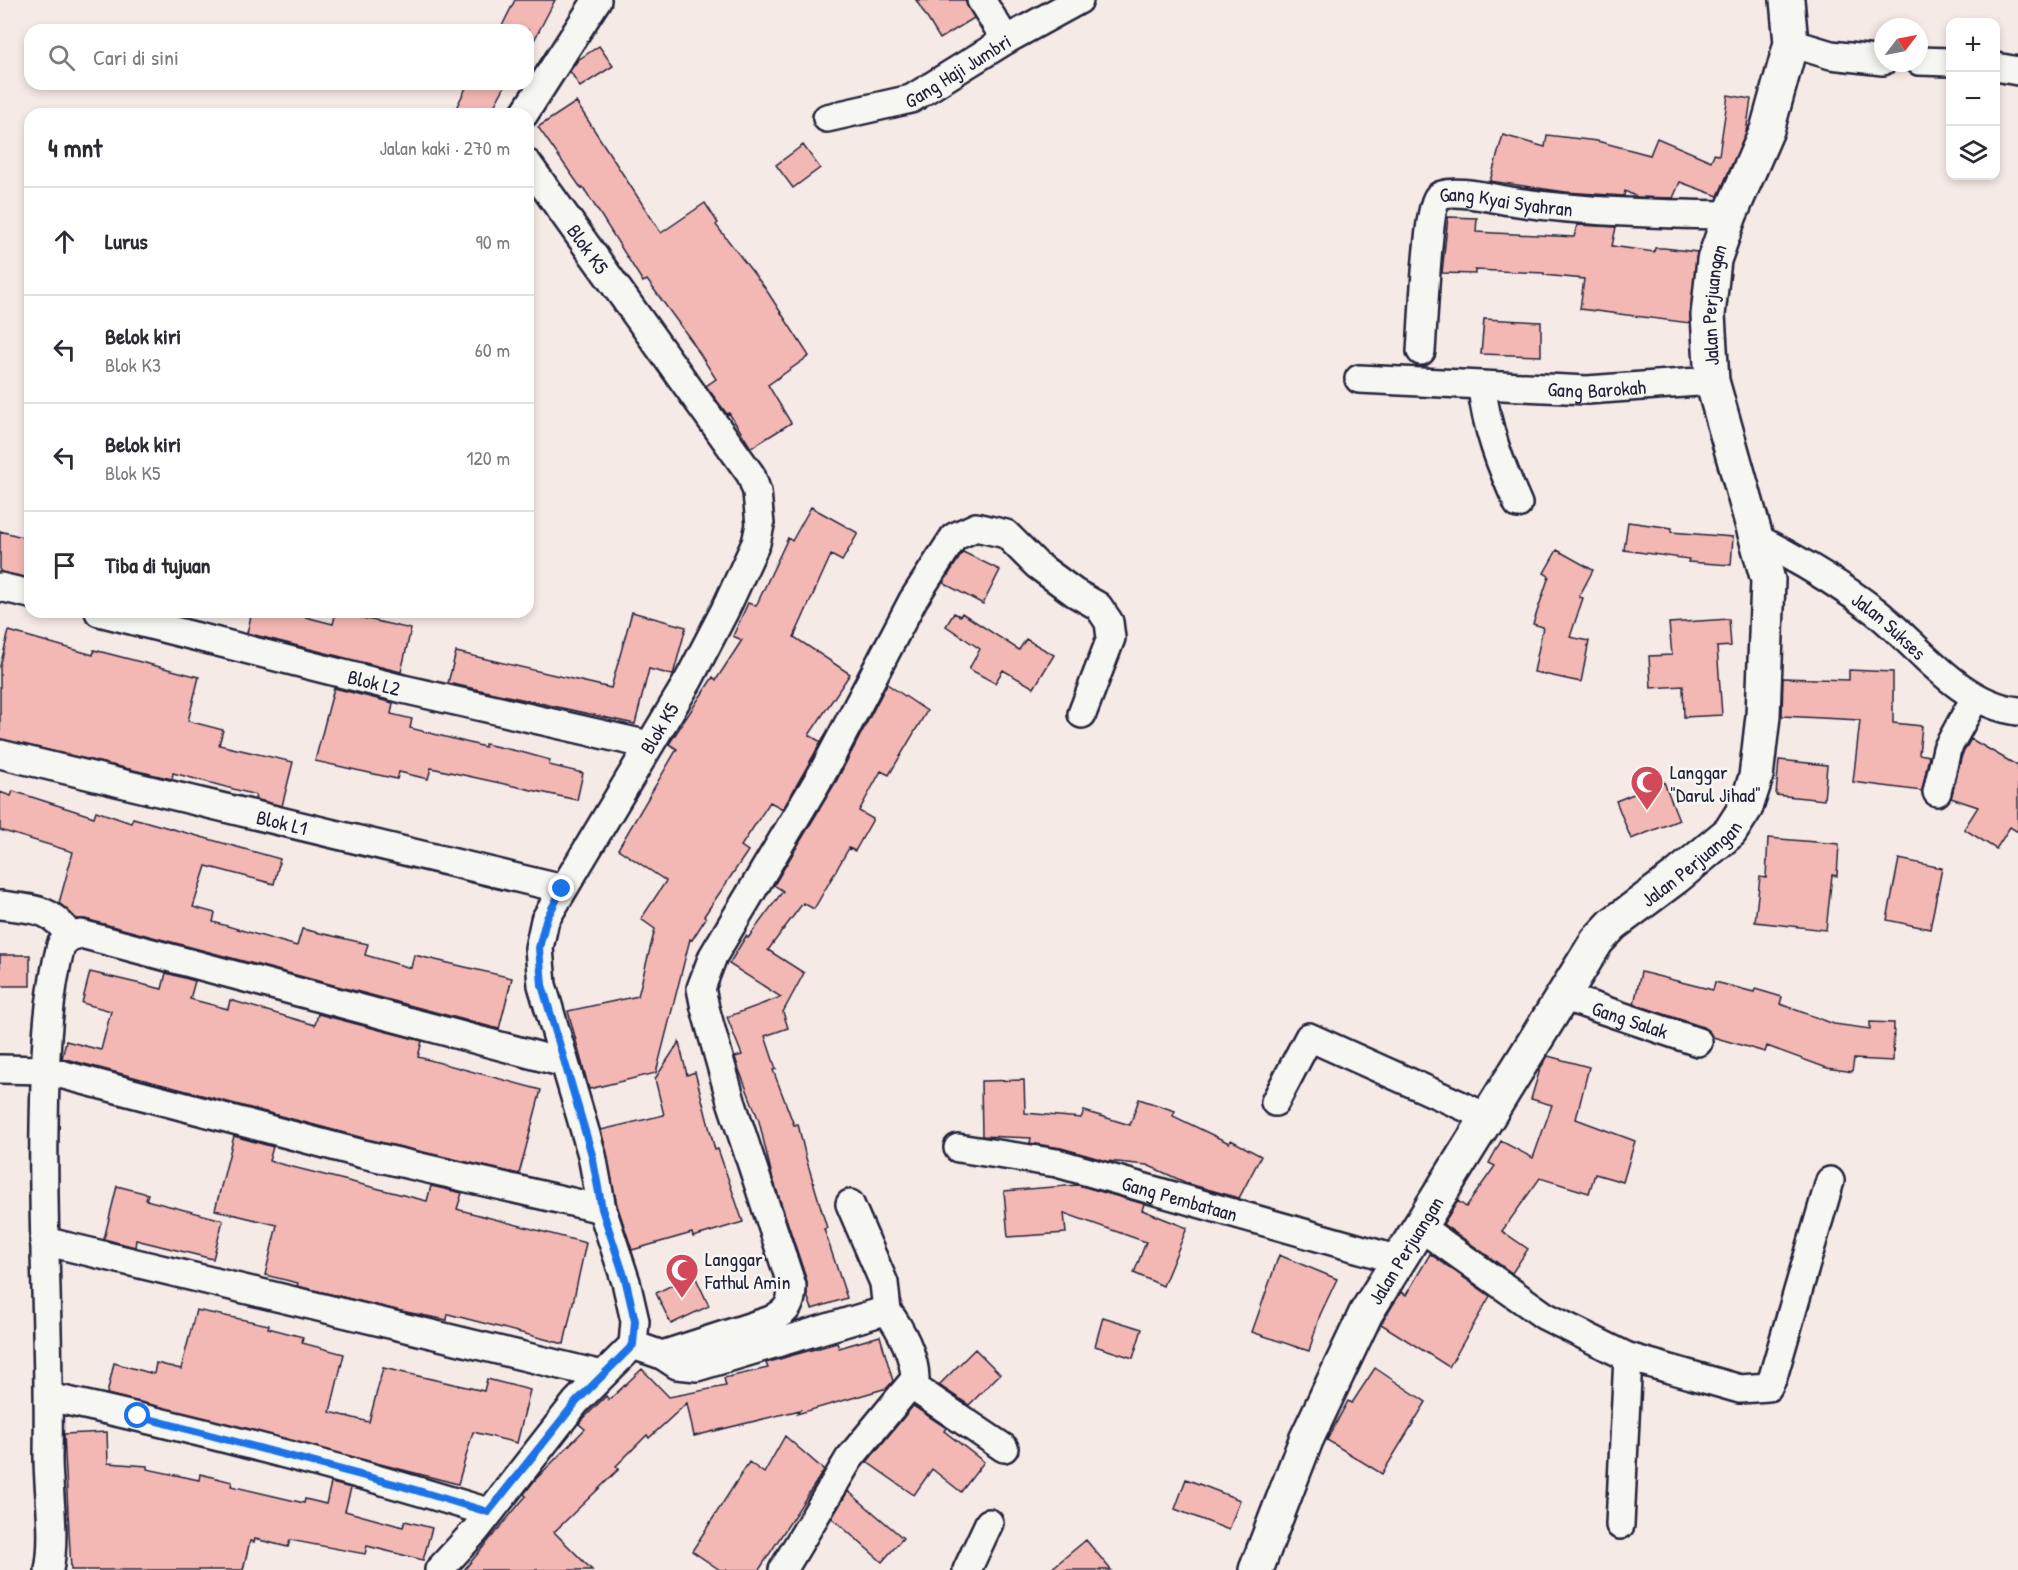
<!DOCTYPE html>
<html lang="id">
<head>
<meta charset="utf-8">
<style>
	body { margin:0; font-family:"Patrick Hand",sans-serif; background:#f2f2f3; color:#2b2b33 }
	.controls { position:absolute; right:18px; top:18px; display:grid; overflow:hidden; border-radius:12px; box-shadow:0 3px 9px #0003 }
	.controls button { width:54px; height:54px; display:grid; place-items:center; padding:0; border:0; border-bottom:2px solid #e1e1e2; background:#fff; color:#2b2b33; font:30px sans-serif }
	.compass { position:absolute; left:1874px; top:18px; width:54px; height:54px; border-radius:50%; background:#fff; box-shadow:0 3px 9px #0003; rotate:58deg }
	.stop { position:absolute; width:18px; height:18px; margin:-14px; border:4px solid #1a73e8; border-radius:50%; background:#fff }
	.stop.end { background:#1a73e8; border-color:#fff; box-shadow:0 2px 6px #0008 }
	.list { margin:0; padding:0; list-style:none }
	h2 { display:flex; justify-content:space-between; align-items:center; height:78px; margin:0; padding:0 24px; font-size:26px }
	h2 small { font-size:20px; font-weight:400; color:#7c7c81 }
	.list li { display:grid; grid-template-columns:39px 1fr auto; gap:18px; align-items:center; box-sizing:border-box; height:108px; padding:0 24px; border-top:2px solid #e1e1e2 }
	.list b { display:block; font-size:22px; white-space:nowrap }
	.list p { margin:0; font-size:20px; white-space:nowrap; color:#7c7c81 }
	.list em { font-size:20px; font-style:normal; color:#7c7c81 }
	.icon { flex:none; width:33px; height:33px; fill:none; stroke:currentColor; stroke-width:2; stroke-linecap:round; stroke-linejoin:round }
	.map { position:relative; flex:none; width:2018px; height:1570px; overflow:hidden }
	.search { position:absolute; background:#fff; box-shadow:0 3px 9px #0003; left:24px; top:24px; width:510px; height:66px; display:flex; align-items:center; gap:15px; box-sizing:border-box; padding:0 21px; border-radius:18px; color:#7c7c81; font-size:22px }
	.panel { position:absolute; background:#fff; box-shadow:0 3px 9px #0003; left:24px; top:108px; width:510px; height:510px; border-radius:18px }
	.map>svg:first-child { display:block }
	.building { fill:#f4b8b4; stroke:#22223b; stroke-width:1.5 }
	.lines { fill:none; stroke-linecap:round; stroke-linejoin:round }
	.street-casing { stroke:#22223b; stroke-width:32 }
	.secondary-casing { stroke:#22223b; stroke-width:38 }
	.street { stroke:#f6f6f2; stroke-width:27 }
	.secondary { stroke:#f6f6f2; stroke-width:33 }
	.route { stroke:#1a73e8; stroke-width:8 }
	.labels { text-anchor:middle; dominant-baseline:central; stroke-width:5; stroke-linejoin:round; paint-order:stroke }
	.street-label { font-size:20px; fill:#22223b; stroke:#f6f6f2 }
	.poi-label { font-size:20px; fill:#22223b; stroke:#f6f6f2; text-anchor:start }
</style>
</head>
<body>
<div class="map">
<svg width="2018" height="1570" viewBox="0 0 2018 1570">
	<rect width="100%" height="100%" fill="#f6eae6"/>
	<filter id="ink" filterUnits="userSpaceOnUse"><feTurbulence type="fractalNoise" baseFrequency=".0167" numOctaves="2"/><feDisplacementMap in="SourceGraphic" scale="12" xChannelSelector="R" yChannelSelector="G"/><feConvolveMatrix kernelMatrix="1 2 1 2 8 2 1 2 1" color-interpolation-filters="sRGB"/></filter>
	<g filter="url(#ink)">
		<path class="building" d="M 515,0 L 555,0 L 528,52 L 528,30 L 500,30 Z
			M 916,0 L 965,0 L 974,18 L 940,39 Z
			M 599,46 L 613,66 L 580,87 L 570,71 L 578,60 Z
			M 468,84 L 506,84 L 490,114 L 453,114 Z
			M 1728,95 L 1751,99 L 1746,132 L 1718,196 L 1680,182 L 1673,198 L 1637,197 L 1625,191 L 1624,196 L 1566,192 L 1490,181 L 1503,135 L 1545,147 L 1547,135 L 1597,141 L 1650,155 L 1657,138 L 1711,161 L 1714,154 L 1719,155 Z
			M 576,102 L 661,233 L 705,203 L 718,223 L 716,225 L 765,288 L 809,356 L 768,385 L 791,423 L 751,448 L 729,413 L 727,414 L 706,386 L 716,379 L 691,340 L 647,280 L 643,282 L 583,187 L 581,188 L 538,127 Z
			M 803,145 L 820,168 L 793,188 L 776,165 Z
			M 1448,217 L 1477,218 L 1476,232 L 1574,237 L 1577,225 L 1616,227 L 1612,246 L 1654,252 L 1655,248 L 1664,248 L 1697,252 L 1690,323 L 1580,309 L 1584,279 L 1544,275 L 1544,273 L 1475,270 L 1475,274 L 1442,273 Z
			M 1484,319 L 1541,322 L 1541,356 L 1481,354 Z
			M 811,507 L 858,533 L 842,561 L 831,555 L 794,637 L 850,674 L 809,735 L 821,742 L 783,809 L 770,802 L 741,846 L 748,851 L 704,916 L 706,918 L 692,940 L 690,939 L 656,1073 L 589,1089 L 568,1011 L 638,996 L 655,929 L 641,919 L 666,881 L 618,849 L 677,749 L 669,744 L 713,677 L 716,680 L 742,640 L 733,636 L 748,603 L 756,606 L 788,538 L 792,541 Z
			M 1628,522 L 1672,528 L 1671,532 L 1733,537 L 1731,565 L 1688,562 L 1689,559 L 1624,550 Z
			M 0,531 L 30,539 L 30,578 L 0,572 Z
			M 1557,550 L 1593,570 L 1579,597 L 1583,598 L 1570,637 L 1589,641 L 1581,682 L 1534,672 L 1543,627 L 1533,624 L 1549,576 L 1544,573 Z
			M 963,552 L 1000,570 L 983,604 L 943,583 Z
			M 252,612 L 286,612 L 333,624 L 336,612 L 411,629 L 401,672 L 247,633 Z
			M 632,612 L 686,627 L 673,675 L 649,669 L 635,724 L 448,683 L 456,652 L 611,688 Z
			M 954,613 L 960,616 L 962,613 L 1019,650 L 1026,639 L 1054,655 L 1034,688 L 1003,670 L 995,683 L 969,669 L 980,649 L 946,626 Z
			M 1729,619 L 1731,646 L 1717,647 L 1722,715 L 1684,717 L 1683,686 L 1651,688 L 1649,656 L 1672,655 L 1669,623 Z
			M 9,631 L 93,655 L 94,650 L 199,677 L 188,721 L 223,730 L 219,745 L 293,762 L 282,806 L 255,799 L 256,795 L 173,773 L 172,779 L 0,739 L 0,666 Z
			M 1849,670 L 1893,672 L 1893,723 L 1922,726 L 1919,754 L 1929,756 L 1922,791 L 1853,782 L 1860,720 L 1782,716 L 1783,678 L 1849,680 Z
			M 887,684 L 927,711 L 889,775 L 881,771 L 859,811 L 873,819 L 855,851 L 849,848 L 814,909 L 803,903 L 768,950 L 804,973 L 783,1012 L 788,1028 L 765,1036 L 776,1069 L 773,1070 L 794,1125 L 798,1124 L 806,1158 L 827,1228 L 824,1229 L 847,1298 L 812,1309 L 807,1295 L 807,1281 L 772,1176 L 759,1121 L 738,1067 L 735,1057 L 742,1055 L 727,1017 L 781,997 L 729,964 L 746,936 L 748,938 L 783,891 L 774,885 L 837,780 Z
			M 334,688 L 393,703 L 391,714 L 412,719 L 410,728 L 485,747 L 485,744 L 521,752 L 550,760 L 549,765 L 583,773 L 577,800 L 431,768 L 428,779 L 399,772 L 397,779 L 315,761 Z
			M 1971,739 L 2018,766 L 2018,832 L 2010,827 L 1996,849 L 1964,829 L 1978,807 L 1951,798 L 1962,755 Z
			M 1779,760 L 1827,765 L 1824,800 L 1776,795 Z
			M 1664,782 L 1679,820 L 1631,839 L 1616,801 Z
			M 13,791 L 94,817 L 96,811 L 131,823 L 133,818 L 280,859 L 274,884 L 206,866 L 193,907 L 215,913 L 213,922 L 297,946 L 302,929 L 368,944 L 365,955 L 411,968 L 414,955 L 512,978 L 499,1029 L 85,919 L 77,919 L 59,903 L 73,852 L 0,830 L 0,792 L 11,796 Z
			M 1768,838 L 1839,844 L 1837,876 L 1832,875 L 1826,930 L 1755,922 L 1760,877 L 1766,878 Z
			M 1899,859 L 1942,868 L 1930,929 L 1887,920 Z
			M 0,955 L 30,955 L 30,986 L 0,986 Z
			M 90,972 L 162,989 L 166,973 L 195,981 L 190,999 L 228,1009 L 230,1000 L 315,1025 L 318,1014 L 422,1041 L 418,1057 L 541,1090 L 519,1174 L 367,1139 L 62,1058 L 66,1041 L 101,1050 L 111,1011 L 82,1003 Z
			M 1641,972 L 1713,990 L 1715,982 L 1754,992 L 1755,989 L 1782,997 L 1780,1004 L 1834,1024 L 1870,1029 L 1870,1022 L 1894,1023 L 1893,1061 L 1854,1059 L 1852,1072 L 1827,1068 L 1767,1046 L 1765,1052 L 1713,1037 L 1703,1027 L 1634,1004 Z
			M 679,1042 L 687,1075 L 695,1072 L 715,1150 L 718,1149 L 743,1222 L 693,1237 L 692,1233 L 632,1250 L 617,1205 L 601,1130 L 664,1115 L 655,1079 Z
			M 1548,1056 L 1589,1067 L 1576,1119 L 1635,1141 L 1623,1182 L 1595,1174 L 1589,1193 L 1540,1178 L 1502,1231 L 1528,1249 L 1512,1273 L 1443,1224 L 1458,1201 L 1466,1207 L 1495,1166 L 1489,1163 L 1501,1141 L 1533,1158 L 1552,1105 L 1531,1099 L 1540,1069 Z
			M 1024,1080 L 1025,1113 L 1081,1118 L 1084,1111 L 1130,1125 L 1139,1099 L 1175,1111 L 1173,1116 L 1229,1143 L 1231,1140 L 1261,1156 L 1239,1198 L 1189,1184 L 1147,1165 L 1107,1161 L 1061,1148 L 1030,1143 L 1031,1138 L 982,1136 L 981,1081 Z
			M 234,1136 L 273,1147 L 269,1161 L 427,1201 L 431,1186 L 462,1193 L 457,1209 L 460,1210 L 586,1243 L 564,1344 L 448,1314 L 447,1320 L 401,1311 L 297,1286 L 298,1283 L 265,1275 L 277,1225 L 215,1210 Z
			M 1078,1185 L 1144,1204 L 1142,1210 L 1187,1228 L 1163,1286 L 1134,1273 L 1146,1242 L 1064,1213 L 1066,1233 L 1008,1237 L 1004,1191 Z
			M 117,1186 L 148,1194 L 146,1200 L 223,1220 L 213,1259 L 136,1240 L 135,1247 L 104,1239 Z
			M 1430,1254 L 1490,1296 L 1449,1367 L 1381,1324 L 1401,1292 L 1406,1295 Z
			M 1279,1255 L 1337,1279 L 1320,1315 L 1309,1351 L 1252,1332 Z
			M 694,1274 L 709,1306 L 671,1324 L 656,1293 Z
			M 196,1310 L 269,1325 L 268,1328 L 303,1337 L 302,1343 L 344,1354 L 330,1412 L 369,1422 L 383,1368 L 484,1391 L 487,1379 L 530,1390 L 517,1443 L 473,1432 L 458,1484 L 107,1394 L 114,1363 L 154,1374 L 156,1363 L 181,1369 Z
			M 1103,1317 L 1142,1329 L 1133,1358 L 1095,1346 Z
			M 880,1336 L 893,1381 L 887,1388 L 797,1414 L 800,1410 L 694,1436 L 687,1403 L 649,1438 L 647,1435 L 616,1466 L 619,1469 L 554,1532 L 592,1570 L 464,1570 L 526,1496 L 524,1494 L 535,1480 L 585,1429 L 579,1424 L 581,1421 L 606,1396 L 609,1400 L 642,1369 L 669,1397 L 726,1386 L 724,1378 L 768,1368 L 766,1363 L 790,1356 L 837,1343 L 839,1348 Z
			M 975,1349 L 1000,1374 L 969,1405 L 939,1385 Z
			M 1375,1368 L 1426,1402 L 1382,1474 L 1327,1440 L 1348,1401 L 1352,1403 Z
			M 913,1406 L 946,1428 L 944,1431 L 984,1462 L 961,1492 L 932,1469 L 914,1495 L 867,1462 Z
			M 107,1432 L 108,1463 L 147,1466 L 147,1469 L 199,1480 L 200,1474 L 232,1482 L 231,1486 L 304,1503 L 305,1499 L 326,1504 L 331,1483 L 351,1488 L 345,1511 L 403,1527 L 405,1521 L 432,1528 L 423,1560 L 367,1546 L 365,1554 L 290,1540 L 288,1547 L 255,1539 L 254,1542 L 250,1541 L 243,1570 L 71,1570 L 64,1434 Z
			M 785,1436 L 824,1470 L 759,1570 L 720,1570 L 692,1551 L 749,1462 L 764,1473 Z
			M 1186,1479 L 1240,1500 L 1229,1530 L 1175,1509 Z
			M 848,1491 L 903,1538 L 882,1562 L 832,1518 Z
			M 1086,1540 L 1111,1570 L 1050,1570 Z"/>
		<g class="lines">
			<defs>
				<g id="street">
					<path d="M 981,0 L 1006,40"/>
					<path d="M 1791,43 L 1831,55 L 1883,61"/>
					<path d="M 1919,61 L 1950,62"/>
					<path d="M 1996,67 L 2018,71"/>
					<path d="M 524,114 L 597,0"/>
					<path id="s1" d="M 827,118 L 911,99 L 1006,40 L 1079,0"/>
					<path id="s2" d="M 528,164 L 751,475 L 757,492 L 760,525 L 756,543 L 725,610 L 688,681 L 545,920 L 539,948 L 542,985 L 592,1155 L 602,1209 L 626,1282 L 635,1321 L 633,1345"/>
					<path id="s3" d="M 1421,351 C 1423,328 1427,209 1438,197 C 1448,187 1496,199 1510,201 C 1583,212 1657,214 1730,215"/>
					<path id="s4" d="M 1359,379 L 1587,390 L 1712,381"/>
					<path d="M 1482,387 C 1486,428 1501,466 1518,504"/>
					<path id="s5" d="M 1758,539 C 1799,560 1838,583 1875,611 C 1919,646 1959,704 2018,711"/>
					<path d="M 0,587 L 30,594"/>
					<path id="s6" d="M 99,612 L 403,689 L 649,745"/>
					<path id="s7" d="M 0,754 L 563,889"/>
					<path d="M 1937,792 L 1947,749 L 1975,698"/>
					<path d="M 0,905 C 32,909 52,907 70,937"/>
					<path id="s8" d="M 1562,996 L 1698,1042"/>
					<path d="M 0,1069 L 45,1070 L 363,1154 L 602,1209"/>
					<path d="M 1275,1102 L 1309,1037 L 1487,1117"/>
					<path id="s9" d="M 958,1148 L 1057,1163 L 1399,1260"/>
					<path d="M 850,1204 L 884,1283 L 887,1311"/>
					<path d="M 1420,1227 L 1545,1316 L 1628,1357 L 1740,1389 L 1768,1387 L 1773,1377 L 1830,1181"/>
					<path d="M 44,1241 L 602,1375"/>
					<path d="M 633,1345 L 662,1355 L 771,1320 C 788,1311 792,1304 792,1286 L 731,1101 L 705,1008 L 701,988 L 713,956 L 823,772 L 913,600 L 954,537 L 976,527 L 1006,534 L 1037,565 L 1075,593 L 1098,606 L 1109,622 L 1111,638 L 1082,714"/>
					<path d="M 662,1355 L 677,1365 L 697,1367 L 874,1314 L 887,1311 C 901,1329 915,1357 915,1379 L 849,1459 L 783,1570"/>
					<path d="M 912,1386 L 1004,1448"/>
					<path d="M 49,1397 C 197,1429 344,1468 488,1512"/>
					<path d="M 1620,1525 L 1628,1357"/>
					<path d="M 49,1570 C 56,1534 48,1493 48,1457 C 50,1346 42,1236 44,1126 C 45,1066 46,1003 61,945 L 70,937 L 81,934 L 564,1063"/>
					<path d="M 439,1570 L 476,1530 L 576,1402 L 633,1345"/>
					<path d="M 967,1570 L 989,1523"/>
				</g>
				<g id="secondary">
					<path id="s10" d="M 1256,1570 L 1306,1440 L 1366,1313 L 1597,941 L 1613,924 L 1676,877 L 1730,832 L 1746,807 L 1756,777 L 1763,716 L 1768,580 L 1712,381 L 1708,315 L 1714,260 L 1730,215 L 1767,130 L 1791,43 L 1787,0"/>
				</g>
			</defs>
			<use href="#street" class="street-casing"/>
			<use href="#secondary" class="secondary-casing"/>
			<use href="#street" class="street"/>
			<use href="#secondary" class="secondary"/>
		</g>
	</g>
	<g class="lines" filter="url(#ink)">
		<path class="route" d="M 138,1416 L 402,1486 L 488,1512 L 576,1402 L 633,1345 L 635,1321 L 626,1282 L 602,1209 L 592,1155 L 542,985 L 539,948 L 546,920 L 562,889"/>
	</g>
	<defs>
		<symbol id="mosque-pin" viewBox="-11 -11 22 30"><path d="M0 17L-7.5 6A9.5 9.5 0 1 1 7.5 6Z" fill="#d1495b" stroke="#f6f6f2"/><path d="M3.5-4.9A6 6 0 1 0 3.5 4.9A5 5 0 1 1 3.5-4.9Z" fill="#fff"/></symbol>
	</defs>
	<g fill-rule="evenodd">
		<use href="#mosque-pin" x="1628" y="763" width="38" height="52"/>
		<use href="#mosque-pin" x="663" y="1251" width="38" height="52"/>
	</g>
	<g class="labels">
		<g class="street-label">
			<text stroke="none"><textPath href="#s1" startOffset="141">Gang Haji Jumbri</textPath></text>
			<text stroke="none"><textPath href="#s3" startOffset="225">Gang Kyai Syahran</textPath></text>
			<text stroke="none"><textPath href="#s2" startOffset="104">Blok K5</textPath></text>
			<text stroke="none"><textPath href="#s10" startOffset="1432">Jalan Perjuangan</textPath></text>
			<text stroke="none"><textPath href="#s4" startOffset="238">Gang Barokah</textPath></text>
			<text stroke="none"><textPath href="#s5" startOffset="158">Jalan Sukses</textPath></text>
			<text stroke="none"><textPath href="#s6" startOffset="284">Blok L2</textPath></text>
			<text transform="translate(659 728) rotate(-59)">Blok K5</text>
			<text stroke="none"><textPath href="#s7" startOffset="290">Blok L1</textPath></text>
			<text stroke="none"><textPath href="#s10" startOffset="840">Jalan Perjuangan</textPath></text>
			<text stroke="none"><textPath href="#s8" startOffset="72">Gang Salak</textPath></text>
			<text stroke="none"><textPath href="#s9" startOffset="228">Gang Pembataan</textPath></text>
			<text stroke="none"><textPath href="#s10" startOffset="354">Jalan Perjuangan</textPath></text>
		</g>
		<g class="poi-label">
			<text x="1670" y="771">Langgar<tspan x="1670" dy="23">"Darul Jihad"</tspan></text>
			<text x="705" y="1258">Langgar<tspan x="705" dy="23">Fathul Amin</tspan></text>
		</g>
	</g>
</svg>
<div class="controls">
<button>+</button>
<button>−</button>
<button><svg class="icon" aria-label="layers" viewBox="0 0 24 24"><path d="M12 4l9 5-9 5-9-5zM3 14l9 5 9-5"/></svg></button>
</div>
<svg class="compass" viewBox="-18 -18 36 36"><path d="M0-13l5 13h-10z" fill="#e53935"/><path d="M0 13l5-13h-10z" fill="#7c7c81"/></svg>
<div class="stop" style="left:138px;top:1416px"></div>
<div class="stop end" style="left:562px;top:889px"></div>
<div class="search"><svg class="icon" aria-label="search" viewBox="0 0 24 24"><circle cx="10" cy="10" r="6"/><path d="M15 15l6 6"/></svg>Cari di sini</div>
<section class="panel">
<h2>4 mnt<small>Jalan kaki · 270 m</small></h2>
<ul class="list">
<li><svg class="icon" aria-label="ahead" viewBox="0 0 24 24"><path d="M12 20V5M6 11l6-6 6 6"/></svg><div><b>Lurus</b></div><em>90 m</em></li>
<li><svg class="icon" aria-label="left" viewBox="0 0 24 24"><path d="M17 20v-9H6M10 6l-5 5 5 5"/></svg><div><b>Belok kiri</b><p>Blok K3</p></div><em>60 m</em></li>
<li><svg class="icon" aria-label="left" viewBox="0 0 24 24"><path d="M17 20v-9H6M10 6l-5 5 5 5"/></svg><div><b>Belok kiri</b><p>Blok K5</p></div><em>120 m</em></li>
<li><svg class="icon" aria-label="arrive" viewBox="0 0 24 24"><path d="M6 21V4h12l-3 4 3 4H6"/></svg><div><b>Tiba di tujuan</b></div></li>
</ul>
</section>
</div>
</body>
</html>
